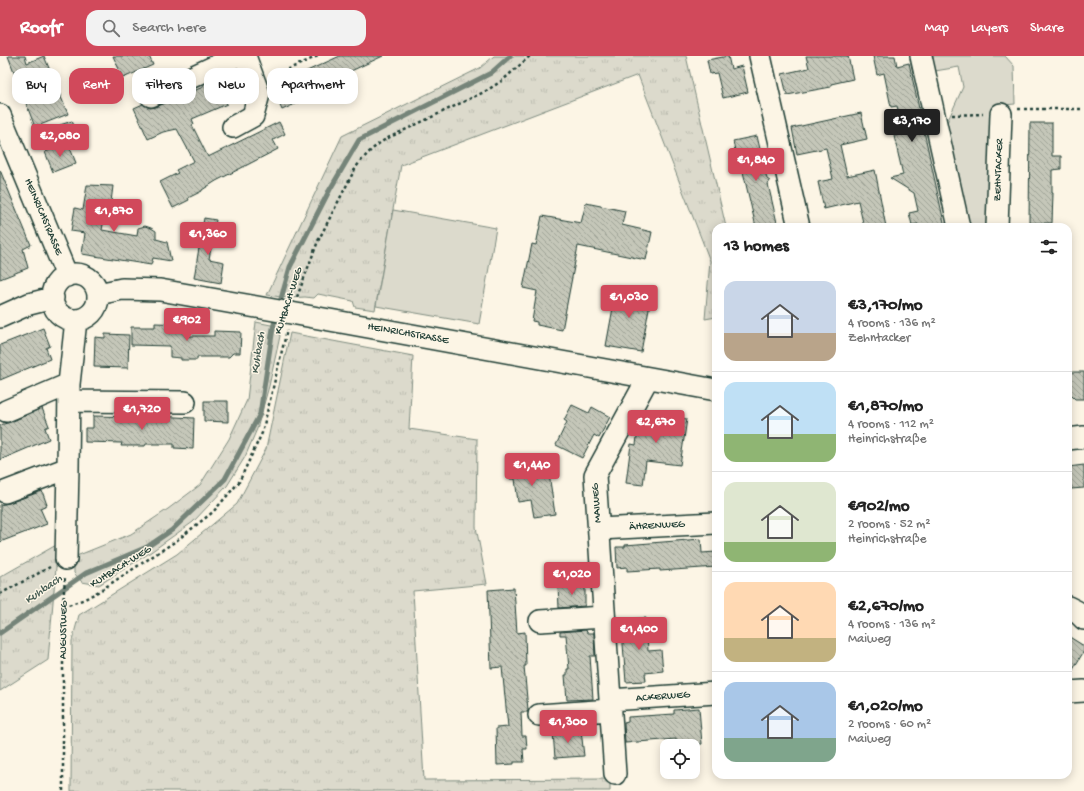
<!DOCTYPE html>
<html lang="en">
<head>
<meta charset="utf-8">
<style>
	:root { --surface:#fff; --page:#f2f2f2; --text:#222; --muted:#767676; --line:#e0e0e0; --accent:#d1495b }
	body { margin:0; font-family:"Gochi Hand",sans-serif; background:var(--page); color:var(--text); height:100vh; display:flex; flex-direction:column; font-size:15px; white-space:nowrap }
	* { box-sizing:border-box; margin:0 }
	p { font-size:13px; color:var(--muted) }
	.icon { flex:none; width:22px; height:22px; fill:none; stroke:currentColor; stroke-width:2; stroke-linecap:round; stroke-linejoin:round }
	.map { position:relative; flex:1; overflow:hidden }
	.side { position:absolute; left:712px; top:167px; width:360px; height:556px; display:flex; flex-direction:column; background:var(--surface); border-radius:12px; box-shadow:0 2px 10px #0003 }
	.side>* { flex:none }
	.banner { position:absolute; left:12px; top:12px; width:380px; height:36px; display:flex; gap:8px }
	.tools { position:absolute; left:660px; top:683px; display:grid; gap:8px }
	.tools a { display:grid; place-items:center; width:40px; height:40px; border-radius:8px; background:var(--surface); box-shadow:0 2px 10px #0003; font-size:20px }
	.price { position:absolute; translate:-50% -34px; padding:0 9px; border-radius:4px; background:var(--accent); color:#fff; font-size:13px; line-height:26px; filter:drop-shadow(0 1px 2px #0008) }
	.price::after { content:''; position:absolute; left:50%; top:24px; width:12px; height:9px; margin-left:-6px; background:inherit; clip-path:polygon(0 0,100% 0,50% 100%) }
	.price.selected { background:#222; color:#fff }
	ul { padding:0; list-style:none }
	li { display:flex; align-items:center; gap:12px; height:100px; padding:0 12px }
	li+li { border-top:1px solid var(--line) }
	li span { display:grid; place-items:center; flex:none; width:112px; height:80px; border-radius:12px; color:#555 }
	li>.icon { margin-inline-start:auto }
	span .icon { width:48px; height:48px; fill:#fffc; stroke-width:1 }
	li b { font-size:17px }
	h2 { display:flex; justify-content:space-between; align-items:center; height:48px; padding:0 12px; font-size:17px }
	.chip { padding:0 14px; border-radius:12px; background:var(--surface); box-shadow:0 2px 10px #0003; font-size:14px; line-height:36px }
	.chip.selected { background:var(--accent); color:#fff }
	header { display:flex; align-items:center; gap:24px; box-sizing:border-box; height:56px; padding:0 20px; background:var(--accent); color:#fff }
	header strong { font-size:19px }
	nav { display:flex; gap:22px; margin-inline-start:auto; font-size:14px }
	.search { width:280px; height:36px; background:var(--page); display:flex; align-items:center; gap:10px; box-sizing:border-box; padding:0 14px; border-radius:12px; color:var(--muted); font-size:15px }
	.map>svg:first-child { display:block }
</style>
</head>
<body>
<header>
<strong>Roofr</strong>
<div class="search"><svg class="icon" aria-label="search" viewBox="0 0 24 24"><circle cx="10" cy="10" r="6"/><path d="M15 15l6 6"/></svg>Search here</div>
<nav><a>Map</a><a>Layers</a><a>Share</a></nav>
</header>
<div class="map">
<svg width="1084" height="735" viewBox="0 0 1084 735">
	<defs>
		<pattern id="grass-tufts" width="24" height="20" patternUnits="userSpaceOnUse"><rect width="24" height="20" fill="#dcdacc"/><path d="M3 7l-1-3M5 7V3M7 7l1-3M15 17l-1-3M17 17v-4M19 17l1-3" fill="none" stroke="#bcbcb0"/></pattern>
		<pattern id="building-back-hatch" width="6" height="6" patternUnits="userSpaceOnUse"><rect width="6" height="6" fill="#c5c7b9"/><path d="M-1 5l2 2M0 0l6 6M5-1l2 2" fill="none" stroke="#9fa397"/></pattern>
	</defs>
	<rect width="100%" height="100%" fill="#fcf5e5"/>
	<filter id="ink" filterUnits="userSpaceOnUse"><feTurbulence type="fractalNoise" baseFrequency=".025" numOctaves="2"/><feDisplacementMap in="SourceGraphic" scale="8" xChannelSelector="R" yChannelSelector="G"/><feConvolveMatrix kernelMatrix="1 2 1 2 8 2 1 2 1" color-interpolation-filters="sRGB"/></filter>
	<g filter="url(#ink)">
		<path fill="url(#grass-tufts)" stroke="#7e8c80" d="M494,0H686L726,171H716V261L705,263L710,205L638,19L401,109L375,254L355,251L353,245L318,238L314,242L305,241L288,242L267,239L342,80L480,12Z
			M256,266L276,270L280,280L269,330L257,373L245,401L227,430L193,466L148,498L99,529L82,526L74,517V501L131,478L168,453L200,429L229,383L247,344Z
			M290,277L413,300L409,373L477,383L476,471L487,528L413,535L424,724L610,723V735H71L72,585L79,559L177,498L237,448L266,393Z
			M58,488L48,604L0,635V521Z"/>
		<path fill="#dcdacc" stroke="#7e8c80" d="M931,0H1005L1014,10L1015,48L992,50L991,171H966L944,73L963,31L959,11L935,15Z
			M393,154L496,172L479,268L376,250Z"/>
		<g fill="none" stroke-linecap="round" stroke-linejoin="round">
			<path stroke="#758479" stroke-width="5" d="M279,250L290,211L329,135L359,84L491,17L510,0
				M0,577L86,517L147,491L172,474L225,423L260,358L273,272L276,260"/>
		</g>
		<path fill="url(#building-back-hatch)" stroke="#1f3d34" d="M8,0H25L27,7L44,0L68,58L35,71Z
			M113,0H149L153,9L123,22Z
			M340,0H383L351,15L353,21L282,54L273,34L286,28L285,25Z
			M728,0L731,13L742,10L748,36L723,42L717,17L710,18L707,4Z
			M806,0H848L853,23L831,28V31L787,39L782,18L809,12Z
			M873,0H895L897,10L909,7L945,171H919L918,168L912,169L909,157L918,155L914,137L890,122L903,119L894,80L903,78L897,50L891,51L884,17L877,19Z
			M217,25L227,48L192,63L194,68L192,69L208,101L279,66L285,78L273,84L278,93L216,125L202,134V135L188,142L189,144L173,152L160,126L178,117L176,114L194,105L177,73L163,76L148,83L134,52L143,48L150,52L156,51Z
			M861,57L867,83L840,89L847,120L875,114L886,171H864L858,145L824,153L818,126L833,123L826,92L797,98L792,72Z
			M72,65L77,77L65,82L60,69Z
			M1030,67H1052V100H1061V113L1052,114V137H1053L1052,167H1029Z
			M757,80L767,123L770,125L768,128L778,171H756L740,103L737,104L733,85Z
			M68,87L76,107L53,116L45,96Z
			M0,114L31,189L23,193L28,212L0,223Z
			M87,129L113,130L111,146H107L102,174L137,180L138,172L145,170L151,172L156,175V183L167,186L171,205L153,202L151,209L82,198L85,177L71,175L75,152L83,154Z
			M586,147L625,155L622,169L652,176L646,204L578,190L562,274L537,269V266L532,265L537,235L523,232L532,188L536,189L542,160L581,167Z
			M204,162L216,164L209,203L224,206L221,227L194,222Z
			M617,230L652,236L641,296L606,290Z
			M155,267L184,268L186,280H214V275L241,276L240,297H233L229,301H197V304H181V302L170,301V290L131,289V271H155Z
			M43,272L50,290L46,292L50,303L0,324V289Z
			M105,278L129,279L128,312L94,311L95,281L105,282Z
			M1068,316H1084V343H1075L1072,340H1068Z
			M204,345H228V366L204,365Z
			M572,349L589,357L592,351L610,361L599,382L594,379L582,402L556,389L567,366L564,364Z
			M42,352L49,370L45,372L49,383L0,404V369L11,366Z
			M642,357L687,363L680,409L646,405L643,429L626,427L631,388L636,389L639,364Z
			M138,359L194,362L193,393L174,392V388H146L145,390H121L122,387L85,386V372H93V360L138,361Z
			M527,399L530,421L549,418L555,458L534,461L531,444L518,446L515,423H510L507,402Z
			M1084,409V432L1071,433V429L1068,430V411Z
			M42,435L47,449L40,452L47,468L0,486V449L9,447Z
			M701,483L702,497L716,496V511L660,515V513L627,515V511L617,512L616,491H625V489Z
			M585,528V550L559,552L558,529Z
			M514,532L517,577L525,576L526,610H524L528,654V656H521L522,680H526L527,693H523L524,706H514V708L497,709L496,672L508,671L502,611L491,612L488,534Z
			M646,562L648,595L661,594L663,615L645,617L646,625L626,626L621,563Z
			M586,574L587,577H594L595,600H590L593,643L567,644L565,619H567V613H569L566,579H560V576Z
			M1068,580L1084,590V595L1068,622Z
			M699,652L702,688L676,690V683L625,687L624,667L628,666V661L674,658V654Z
			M581,674L584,700L555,702L553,676Z"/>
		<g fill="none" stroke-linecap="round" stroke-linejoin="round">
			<defs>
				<path id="minor" d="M760,0L799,171
					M921,0L959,171
					M151,40L237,0
					M0,59L67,220
					M233,71L253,60L259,38L245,0
					M997,171L1001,58
					M52 241a23 23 0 1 1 46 0a23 23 0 1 1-46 0Z
					M98,238L122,233L160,234L291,257L716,334
					M0,261L29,248L53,242
					M69,345L185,346
					M6,355L69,328
					M1068,383L1084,381
					M5,436L68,412
					M599,473L716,467
					M66,503L68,412L69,328L76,264
					M1068,551L1076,555L1084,563
					M540,565L604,561
					M1068,636L1084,635
					M610,644L716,637
					M539,659L611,654
					M615,718L595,419L648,322"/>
			</defs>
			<use href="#minor" stroke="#1f3d34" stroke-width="24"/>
			<path stroke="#1f3d34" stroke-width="2.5" stroke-dasharray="3 3" stroke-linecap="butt" d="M271,21L318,0
				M1018,53H1084
				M952,59L983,58
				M297,241L318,185L356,111C365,100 373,91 386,83L486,35L503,24L530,0
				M0,538L50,511
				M63,551L85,543L101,534L176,485L213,456L239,426L262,377L287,274
				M63,735V551L65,520"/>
			<use href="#minor" stroke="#fcf5e5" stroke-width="21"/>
		</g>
	</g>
	<g text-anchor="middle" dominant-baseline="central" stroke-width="3" stroke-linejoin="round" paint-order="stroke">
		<g font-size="11" fill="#1f3d34" stroke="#fcf5e5">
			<text transform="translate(999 114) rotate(-88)">ZEHNTACKER</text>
			<text transform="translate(43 161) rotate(67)">HEINRICHSTRASSE</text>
			<text transform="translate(289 245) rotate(-72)">KUHBACH-WEG</text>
			<text transform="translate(408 278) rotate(10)">HEINRICHSTRASSE</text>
			<text transform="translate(597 447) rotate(-94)">MAIWEG</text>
			<text transform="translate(657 470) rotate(-3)">ÄHRENWEG</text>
			<text transform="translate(121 511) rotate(-32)">KUHBACH-WEG</text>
			<text transform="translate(64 574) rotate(-89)">AUGUSTWEG</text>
			<text transform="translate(663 641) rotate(-4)">ACKERWEG</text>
		</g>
		<g font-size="12" font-style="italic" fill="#435a51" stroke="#fcf5e5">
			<text transform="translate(259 297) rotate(-81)">Kuhbach</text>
			<text transform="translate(44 534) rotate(-35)">Kuhbach</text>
		</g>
	</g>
</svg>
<div class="tools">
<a><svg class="icon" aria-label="locate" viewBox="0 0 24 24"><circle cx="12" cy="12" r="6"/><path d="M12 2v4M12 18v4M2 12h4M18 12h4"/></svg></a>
</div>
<b class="price selected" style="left:912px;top:87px">€3,170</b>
<b class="price" style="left:60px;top:102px">€2,080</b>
<b class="price" style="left:756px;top:126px">€1,840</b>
<b class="price" style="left:114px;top:177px">€1,870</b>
<b class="price" style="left:208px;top:200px">€1,360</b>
<b class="price" style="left:629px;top:263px">€1,030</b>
<b class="price" style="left:187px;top:286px">€902</b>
<b class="price" style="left:142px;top:375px">€1,720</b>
<b class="price" style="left:656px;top:388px">€2,670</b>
<b class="price" style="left:532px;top:431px">€1,440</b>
<b class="price" style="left:572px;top:540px">€1,020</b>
<b class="price" style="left:639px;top:595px">€1,400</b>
<b class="price" style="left:568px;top:688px">€1,300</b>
<div class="banner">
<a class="chip">Buy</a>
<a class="chip selected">Rent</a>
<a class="chip">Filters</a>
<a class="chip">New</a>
<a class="chip">Apartment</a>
</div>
<section class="side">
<h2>13 homes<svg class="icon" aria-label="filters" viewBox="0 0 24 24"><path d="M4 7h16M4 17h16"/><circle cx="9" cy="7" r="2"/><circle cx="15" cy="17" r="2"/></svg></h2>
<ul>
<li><span style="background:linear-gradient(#c9d6e8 65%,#b9a48a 0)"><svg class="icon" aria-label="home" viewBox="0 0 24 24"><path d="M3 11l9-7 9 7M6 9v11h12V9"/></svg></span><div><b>€3,170/mo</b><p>4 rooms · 136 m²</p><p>Zehntacker</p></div></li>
<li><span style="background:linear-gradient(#bfe0f5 65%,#8fb573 0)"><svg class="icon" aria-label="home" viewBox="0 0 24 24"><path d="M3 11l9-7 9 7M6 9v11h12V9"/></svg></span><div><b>€1,870/mo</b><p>4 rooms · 112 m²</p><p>Heinrichstraße</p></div></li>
<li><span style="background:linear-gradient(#dfe7d0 75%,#8fb573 0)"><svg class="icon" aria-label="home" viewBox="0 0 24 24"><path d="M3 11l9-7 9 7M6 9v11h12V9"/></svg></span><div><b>€902/mo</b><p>2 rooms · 52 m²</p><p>Heinrichstraße</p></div></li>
<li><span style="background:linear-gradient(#ffd9b3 70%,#c2b280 0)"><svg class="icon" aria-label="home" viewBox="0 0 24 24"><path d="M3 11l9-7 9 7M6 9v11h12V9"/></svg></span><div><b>€2,670/mo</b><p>4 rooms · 136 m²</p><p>Maiweg</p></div></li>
<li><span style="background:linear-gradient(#a9c7e8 70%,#7fa58c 0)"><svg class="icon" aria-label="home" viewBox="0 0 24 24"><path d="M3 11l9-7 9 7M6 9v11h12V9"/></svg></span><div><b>€1,020/mo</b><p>2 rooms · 60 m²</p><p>Maiweg</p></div></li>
</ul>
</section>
</div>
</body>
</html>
